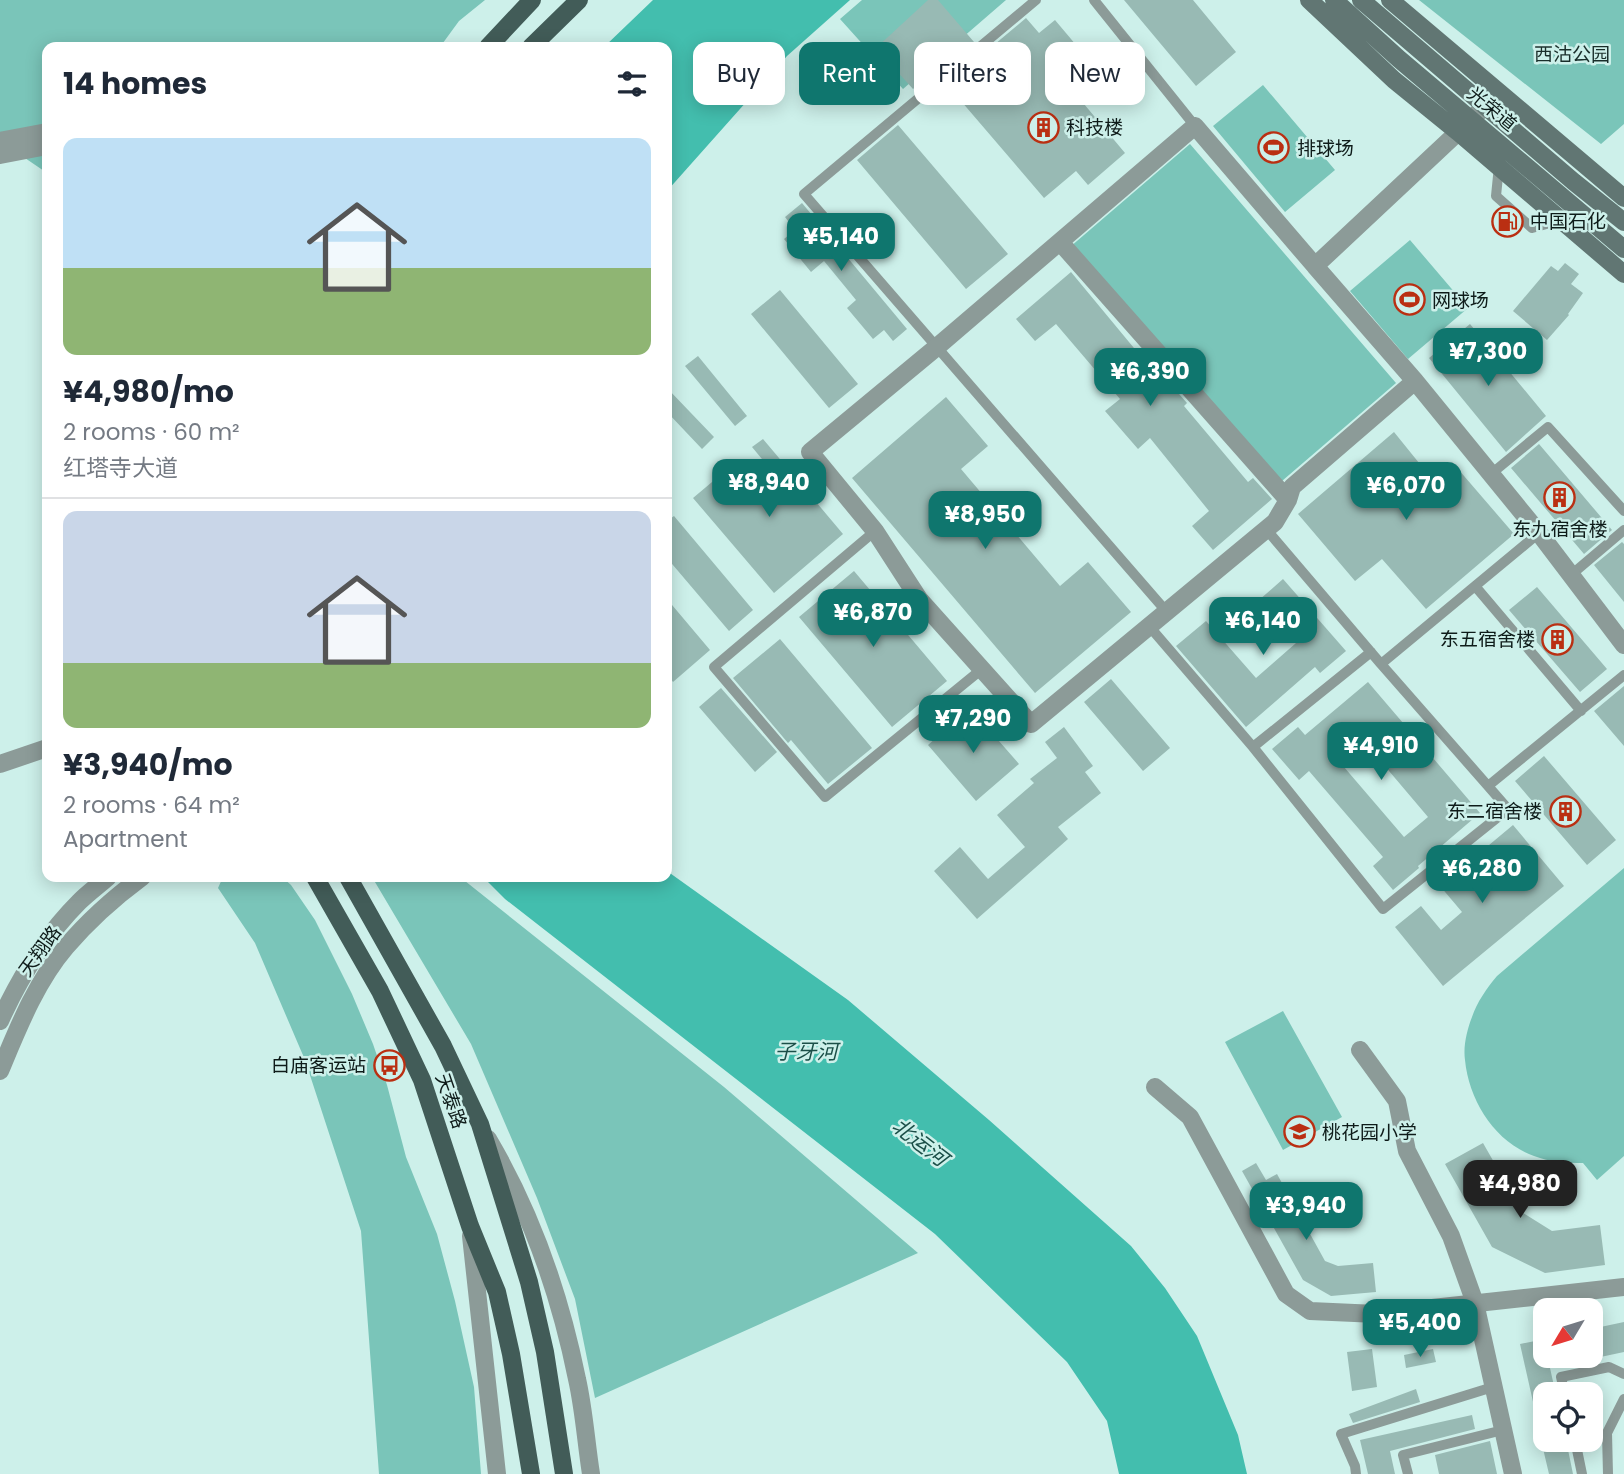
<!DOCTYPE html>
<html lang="en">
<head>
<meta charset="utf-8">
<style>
	:root { --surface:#fff; --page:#f6f6f7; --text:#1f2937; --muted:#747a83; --line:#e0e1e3; --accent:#0f766e }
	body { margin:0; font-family:Poppins,"Noto Sans SC",sans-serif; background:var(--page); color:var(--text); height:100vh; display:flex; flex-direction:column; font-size:26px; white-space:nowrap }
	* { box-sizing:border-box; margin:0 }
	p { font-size:23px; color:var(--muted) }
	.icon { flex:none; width:38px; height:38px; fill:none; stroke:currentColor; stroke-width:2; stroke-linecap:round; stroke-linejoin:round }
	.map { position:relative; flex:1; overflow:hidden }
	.side { position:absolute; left:42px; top:42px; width:630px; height:840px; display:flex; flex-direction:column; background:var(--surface); border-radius:14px; box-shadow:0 4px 18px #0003 }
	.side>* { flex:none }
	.hud { position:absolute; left:693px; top:42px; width:665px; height:63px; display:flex; gap:14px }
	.needle { width:46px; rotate:232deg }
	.controls { position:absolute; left:1533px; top:1298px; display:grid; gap:14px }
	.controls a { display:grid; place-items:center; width:70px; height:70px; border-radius:14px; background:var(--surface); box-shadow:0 4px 18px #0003; font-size:35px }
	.price { position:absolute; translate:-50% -60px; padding:0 16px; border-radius:14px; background:var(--accent); color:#fff; font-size:23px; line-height:46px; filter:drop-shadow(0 2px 4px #0008) }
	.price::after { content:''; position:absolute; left:50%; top:42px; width:21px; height:16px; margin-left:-10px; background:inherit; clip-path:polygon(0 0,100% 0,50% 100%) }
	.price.current { background:#222; color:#fff }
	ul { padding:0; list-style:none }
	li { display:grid; align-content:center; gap:14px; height:371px; padding:0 21px }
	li+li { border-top:2px solid var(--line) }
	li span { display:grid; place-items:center; height:217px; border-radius:14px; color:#555 }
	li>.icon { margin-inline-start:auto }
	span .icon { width:126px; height:126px; fill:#fffc; stroke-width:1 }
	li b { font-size:30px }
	h2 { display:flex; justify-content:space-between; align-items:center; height:84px; padding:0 21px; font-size:30px }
	.pill { padding:0 24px; border-radius:14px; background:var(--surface); box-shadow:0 4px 18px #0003; font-size:24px; line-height:63px }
	.pill.current { background:var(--accent); color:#fff }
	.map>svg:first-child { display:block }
</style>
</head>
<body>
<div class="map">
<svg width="1624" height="1474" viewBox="0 0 1624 1474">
	<rect width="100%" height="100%" fill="#cdf0ea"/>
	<path fill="#7ac5b9" d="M0,0H485L459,21L440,47H47V173L0,141Z
		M862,0H1006L903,89L840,19Z
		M1419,0H1624V124L1601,144Z
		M1263,85L1335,170L1285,212L1213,126Z
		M1190,144L1396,383L1275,487L1070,247Z
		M1410,240L1468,308L1408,359L1350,291Z
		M1624,868V1156L1597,1180L1583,1163C1566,1163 1550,1162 1534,1156C1495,1142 1469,1101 1465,1060C1463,1046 1467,1030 1472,1017C1477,1002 1487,988 1497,976Z
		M223,877H282L291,885L315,920L352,994L373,1044L387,1085L406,1157L437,1234L455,1301L474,1387L481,1474H379L361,1231L305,1060L255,943L218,888Z
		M372,877H460L724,1087L918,1253L595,1398L575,1299L537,1198L471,1044Z
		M1283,1011L1342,1117L1283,1150L1225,1042Z"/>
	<path fill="#43beae" d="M653,0H850L787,56L667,191V47H604Z
		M667,871L848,1000L989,1120L1131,1246L1165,1288L1197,1336L1238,1435L1247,1474H1119L1107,1421L1067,1362L935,1234L505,899L483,877H667Z"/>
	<path fill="#98bab4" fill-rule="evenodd" d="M928,0H938L974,42L955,58L951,54L913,89L876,48Z
		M1124,0H1193L1236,52L1196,86Z
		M1026,18L1039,33L1055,20L1103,77L1079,98L1125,153L1088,185L1076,171L1044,198L961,101L979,87L964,70Z
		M898,125L1008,254L966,289L857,160Z
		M802,203L907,329L893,341L884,330L873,339L847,308L856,300L824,261L811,272L784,239L795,230L785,217Z
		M1565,263L1579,274L1571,284L1583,293L1568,314L1569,315L1547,340L1513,311L1551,266L1558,271Z
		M1071,272L1153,371L1156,368L1187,403L1184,406L1248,482L1253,478L1272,499L1213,550L1192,526L1209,511L1150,438L1138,449L1105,411L1120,399L1056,324L1035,341L1016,319Z
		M780,290L858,384L829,408L751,314Z
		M1470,324L1546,416L1506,452L1429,358Z
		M698,356L747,416L735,426L685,366Z
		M667,388L714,437L702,449L667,412Z
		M946,397L988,446L961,469L1060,586L1088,562L1131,612L1035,693L852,478Z
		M1394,432L1432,479L1452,462L1514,534L1426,609L1382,559L1355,581L1298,514Z
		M763,439L843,534L774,593L693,498L737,461L768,493L780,481L752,447Z
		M1539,444L1612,530L1584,554L1511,468Z
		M674,516L753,610L729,631L667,558V521Z
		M1622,542L1624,544V602L1594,565Z
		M854,571L947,681L892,727L799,617Z
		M1283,579L1346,651L1320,673L1315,667L1246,727L1176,646L1206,621L1256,678L1296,643L1259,600Z
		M1537,587L1607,669L1580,692L1509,610Z
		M667,599L710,650L673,682L667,674Z
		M780,639L872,748L828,784L791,740L788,743L733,678Z
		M1111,679L1170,748L1143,771L1084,702Z
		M1368,682L1480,813L1418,866L1419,868L1393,890L1373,866L1383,857L1309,771L1299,780L1272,749L1298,727L1305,735ZM1356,732L1428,817L1404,837L1332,753Z
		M1624,686V746L1594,711Z
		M721,688L777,752L755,772L699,707Z
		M970,708L1019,764L976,801L928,745Z
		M1064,727L1093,766L1085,772L1101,793L1058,827L1068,839L977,919L934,871L960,847L988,879L1025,847L997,815L1034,783L1030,779L1057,758L1045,742Z
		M1544,756L1616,840L1587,865L1515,781Z
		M1513,825L1564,886L1443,986L1395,927L1421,906L1441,930L1462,912L1440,886Z
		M1483,1143L1523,1213L1552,1231L1600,1225L1605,1265L1545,1273L1492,1247L1445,1164Z
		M1256,1163L1266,1180L1277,1174L1325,1261L1338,1266L1373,1263L1376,1292L1331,1296L1303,1280L1242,1171Z
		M1624,1322V1352L1591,1359V1329Z
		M1545,1339V1356H1577L1578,1362L1550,1368L1556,1395H1545V1433H1540L1520,1344Z
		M1372,1349L1377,1387L1352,1391L1347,1352Z
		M1433,1349L1436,1362L1406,1368L1404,1355Z
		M1416,1389L1420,1402L1353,1423L1349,1414Z
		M1472,1415L1475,1429L1390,1451L1395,1474H1368L1360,1440Z
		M1541,1440H1566L1573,1474H1549Z
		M1490,1441L1497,1474H1439L1435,1455Z"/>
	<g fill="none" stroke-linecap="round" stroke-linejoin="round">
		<path stroke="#8c9b98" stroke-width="10" d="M1036,0L804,194L1166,611
			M1094,0L1195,126
			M1499,166L1496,196L1532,228L1561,220
			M1491,474L1548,427L1624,511
			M1266,529L1381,664L1539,533
			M875,531L714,667L825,797L982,669
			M1571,575L1624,530
			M1475,586L1581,711
			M1149,626L1253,747L1371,652
			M1381,664L1488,786L1624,675
			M1253,747L1383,909L1508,809L1488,786
			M1565,1395L1561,1377L1609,1367L1624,1374
			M1575,1440L1582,1474
			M1356,1474L1355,1466L1341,1434L1493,1387
			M1408,1474L1403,1455L1503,1430
			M1608,1474L1607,1433L1624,1399"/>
		<path stroke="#8c9b98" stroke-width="18" d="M1060,242L1288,500
			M1315,266L1415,381L1539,533L1624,645
			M1415,381L1292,487L1288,500L1275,522L1031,724L919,599L875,531L810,452L938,346L1195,126L1315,266L1472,119L1495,95
			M0,764L47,748
			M1360,1050L1397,1101L1407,1151L1451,1236L1475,1303L1513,1474"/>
		<path stroke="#8c9b98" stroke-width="18" d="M0,141L47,132
			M0,155L47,146
			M0,1021C20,977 45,936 79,902C88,893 99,885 108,877
			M0,1071C18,1028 36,982 66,947C88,921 115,897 142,877
			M1155,1087L1190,1117L1286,1294L1310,1311L1377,1314L1624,1287
			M488,1139C531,1212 560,1295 577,1379C584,1410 586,1442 591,1474
			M471,1236L497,1474"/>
		<path stroke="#617673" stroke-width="18" d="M1309,0L1394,80L1458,132L1624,274
			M1334,0L1399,59L1624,249
			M1361,0L1574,182L1624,222
			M1390,0L1624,198"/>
		<path stroke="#425c58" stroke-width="18" d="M488,47L532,0
			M531,47L579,0
			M315,877L380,991L422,1080L470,1226L497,1292L511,1354L531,1474
			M348,877L443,1046L480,1124L529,1282L545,1352L564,1474"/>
	</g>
	<defs>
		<symbol id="building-ring" viewBox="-11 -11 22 22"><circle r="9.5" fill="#cdf0ea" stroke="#ba2f12" stroke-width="1.5"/><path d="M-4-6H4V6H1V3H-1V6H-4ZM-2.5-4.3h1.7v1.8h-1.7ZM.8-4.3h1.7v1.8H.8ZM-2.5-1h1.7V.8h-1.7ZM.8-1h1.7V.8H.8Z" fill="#ba2f12"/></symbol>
		<symbol id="stadium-ring" viewBox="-11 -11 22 22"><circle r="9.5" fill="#cdf0ea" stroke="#ba2f12" stroke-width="1.5"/><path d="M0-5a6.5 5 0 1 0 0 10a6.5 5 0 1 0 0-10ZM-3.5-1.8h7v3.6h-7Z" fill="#ba2f12"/></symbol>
		<symbol id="fuel-ring" viewBox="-11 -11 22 22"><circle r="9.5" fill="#cdf0ea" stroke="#ba2f12" stroke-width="1.5"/><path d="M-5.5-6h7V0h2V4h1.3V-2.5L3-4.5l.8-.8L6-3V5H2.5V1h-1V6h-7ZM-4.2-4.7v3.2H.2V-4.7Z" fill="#ba2f12"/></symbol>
		<symbol id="bus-ring" viewBox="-11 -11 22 22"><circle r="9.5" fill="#cdf0ea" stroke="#ba2f12" stroke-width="1.5"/><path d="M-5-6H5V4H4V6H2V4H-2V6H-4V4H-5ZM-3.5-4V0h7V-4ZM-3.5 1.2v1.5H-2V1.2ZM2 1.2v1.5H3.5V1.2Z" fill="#ba2f12"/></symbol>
		<symbol id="school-ring" viewBox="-11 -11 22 22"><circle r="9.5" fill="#cdf0ea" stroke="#ba2f12" stroke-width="1.5"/><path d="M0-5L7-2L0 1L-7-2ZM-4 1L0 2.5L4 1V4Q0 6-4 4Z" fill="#ba2f12"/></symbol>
	</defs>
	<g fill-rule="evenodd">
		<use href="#building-ring" x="1026" y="110" width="35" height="35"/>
		<use href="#stadium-ring" x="1256" y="130" width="35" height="35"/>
		<use href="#fuel-ring" x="1490" y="204" width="35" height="35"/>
		<use href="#stadium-ring" x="1392" y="282" width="35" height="35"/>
		<use href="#building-ring" x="1542" y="480" width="35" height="35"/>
		<use href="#building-ring" x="1540" y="622" width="35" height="35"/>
		<use href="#building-ring" x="1548" y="794" width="35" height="35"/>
		<use href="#bus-ring" x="372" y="1048" width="35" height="35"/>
		<use href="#school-ring" x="1282" y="1114" width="35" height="35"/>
	</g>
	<g text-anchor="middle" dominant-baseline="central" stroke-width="5" stroke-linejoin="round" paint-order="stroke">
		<g font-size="19" fill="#192e2a" stroke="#cdf0ea">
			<text x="1572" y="54">西沽公园</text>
		</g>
		<g font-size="19" fill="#0e1b19" stroke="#cdf0ea">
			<text transform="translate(1492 109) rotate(40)">光荣道</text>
			<text transform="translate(40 951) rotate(-54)">天翔路</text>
			<text transform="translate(451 1101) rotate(71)">天泰路</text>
		</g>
		<g font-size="19" fill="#0e1b19" stroke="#cdf0ea" text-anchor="start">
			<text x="1066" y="127">科技楼</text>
			<text x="1297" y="148">排球场</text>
			<text x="1530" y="221">中国石化</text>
			<text x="1432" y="300">网球场</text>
			<text x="1560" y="529" text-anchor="middle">东九宿舍楼</text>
			<text x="1535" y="639" text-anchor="end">东五宿舍楼</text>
			<text x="1542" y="811" text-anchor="end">东二宿舍楼</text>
			<text x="366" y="1065" text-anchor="end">白庙客运站</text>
			<text x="1322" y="1132">桃花园小学</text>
		</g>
		<g font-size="21" font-style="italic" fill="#1b4f48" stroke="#cdf0ea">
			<text x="806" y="1051">子牙河</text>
			<text transform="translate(920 1142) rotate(38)">北运河</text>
		</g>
	</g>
</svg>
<div class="controls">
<a><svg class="needle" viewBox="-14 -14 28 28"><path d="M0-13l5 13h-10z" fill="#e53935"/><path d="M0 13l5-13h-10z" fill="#747a83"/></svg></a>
<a><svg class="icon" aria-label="locate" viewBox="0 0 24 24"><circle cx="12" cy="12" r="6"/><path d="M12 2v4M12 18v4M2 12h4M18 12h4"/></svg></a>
</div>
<b class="price" style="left:841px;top:273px">¥5,140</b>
<b class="price" style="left:1488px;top:388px">¥7,300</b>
<b class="price" style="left:1150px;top:408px">¥6,390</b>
<b class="price" style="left:769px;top:519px">¥8,940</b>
<b class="price" style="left:1406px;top:522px">¥6,070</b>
<b class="price" style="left:985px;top:551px">¥8,950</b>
<b class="price" style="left:873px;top:649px">¥6,870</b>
<b class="price" style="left:1263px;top:657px">¥6,140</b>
<b class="price" style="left:973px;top:755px">¥7,290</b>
<b class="price" style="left:1381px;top:782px">¥4,910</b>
<b class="price" style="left:1482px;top:905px">¥6,280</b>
<b class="price current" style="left:1520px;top:1220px">¥4,980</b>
<b class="price" style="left:1306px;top:1242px">¥3,940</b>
<b class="price" style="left:1420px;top:1359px">¥5,400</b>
<div class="hud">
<a class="pill">Buy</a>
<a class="pill current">Rent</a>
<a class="pill">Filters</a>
<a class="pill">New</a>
</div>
<section class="side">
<h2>14 homes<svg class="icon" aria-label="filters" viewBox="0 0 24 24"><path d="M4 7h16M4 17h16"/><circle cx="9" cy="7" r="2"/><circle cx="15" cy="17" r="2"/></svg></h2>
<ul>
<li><span style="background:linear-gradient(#bfe0f5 60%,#8fb573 0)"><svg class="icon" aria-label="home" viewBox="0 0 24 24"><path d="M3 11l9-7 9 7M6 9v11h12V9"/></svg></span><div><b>¥4,980/mo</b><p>2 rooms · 60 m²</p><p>红塔寺大道</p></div></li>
<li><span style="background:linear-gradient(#c9d6e8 70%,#8fb573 0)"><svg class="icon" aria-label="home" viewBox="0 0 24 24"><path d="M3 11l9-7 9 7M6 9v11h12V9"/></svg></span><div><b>¥3,940/mo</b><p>2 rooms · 64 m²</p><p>Apartment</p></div></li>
</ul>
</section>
</div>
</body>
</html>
